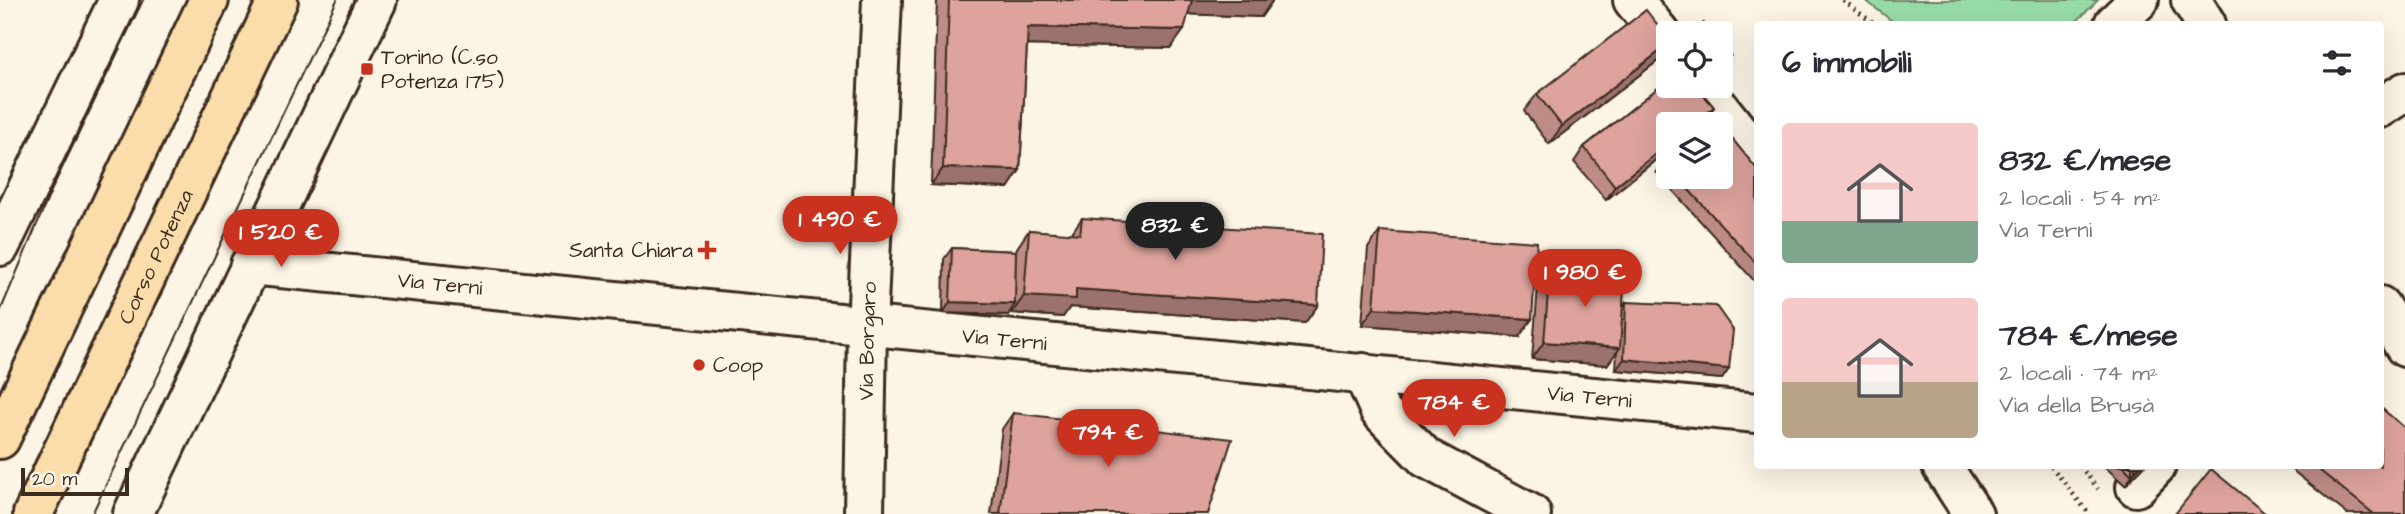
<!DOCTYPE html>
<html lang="it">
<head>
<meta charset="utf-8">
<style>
	:root { --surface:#fff; --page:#f7f7f7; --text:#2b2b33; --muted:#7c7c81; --accent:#c8321e }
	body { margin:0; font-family:"Architects Daughter",sans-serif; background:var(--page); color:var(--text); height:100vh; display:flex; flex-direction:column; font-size:26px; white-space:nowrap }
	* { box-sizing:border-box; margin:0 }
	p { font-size:23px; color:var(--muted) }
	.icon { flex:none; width:38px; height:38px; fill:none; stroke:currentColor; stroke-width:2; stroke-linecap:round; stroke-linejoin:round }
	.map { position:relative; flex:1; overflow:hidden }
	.panel { position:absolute; left:1754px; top:21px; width:630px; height:448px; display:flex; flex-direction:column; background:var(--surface); border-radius:7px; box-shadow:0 7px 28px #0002 }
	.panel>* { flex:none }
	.controls { position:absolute; left:1656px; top:21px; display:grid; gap:14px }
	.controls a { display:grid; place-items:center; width:77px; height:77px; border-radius:7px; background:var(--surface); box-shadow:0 7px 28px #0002; font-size:35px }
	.scale { position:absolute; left:21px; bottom:18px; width:108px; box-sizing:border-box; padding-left:7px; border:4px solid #3b2a1e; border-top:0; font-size:19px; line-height:24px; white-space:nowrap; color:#3b2a1e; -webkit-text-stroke:5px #fcf5e5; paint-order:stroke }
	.price { position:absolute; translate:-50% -60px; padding:0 16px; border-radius:24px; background:var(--accent); color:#fff; font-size:23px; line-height:46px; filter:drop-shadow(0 2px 4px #0008) }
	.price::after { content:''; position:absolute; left:50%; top:42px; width:21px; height:16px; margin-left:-10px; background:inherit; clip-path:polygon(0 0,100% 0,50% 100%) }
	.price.current { background:#222; color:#fff }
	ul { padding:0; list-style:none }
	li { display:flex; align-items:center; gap:21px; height:175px; padding:0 28px }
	li span { display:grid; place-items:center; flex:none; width:196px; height:140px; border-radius:7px; color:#555 }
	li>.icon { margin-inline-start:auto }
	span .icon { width:84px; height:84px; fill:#fffc; stroke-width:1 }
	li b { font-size:30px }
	h2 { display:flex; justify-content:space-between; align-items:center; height:84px; padding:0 28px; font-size:30px }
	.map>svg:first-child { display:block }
</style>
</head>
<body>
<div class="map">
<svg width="2405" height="514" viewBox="0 0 2405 514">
	<rect width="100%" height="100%" fill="#fcf5e5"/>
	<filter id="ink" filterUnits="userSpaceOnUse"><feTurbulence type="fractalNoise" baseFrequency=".0143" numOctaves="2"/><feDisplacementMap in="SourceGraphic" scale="14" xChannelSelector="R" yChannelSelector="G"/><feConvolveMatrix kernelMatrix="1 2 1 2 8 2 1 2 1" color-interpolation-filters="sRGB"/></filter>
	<g filter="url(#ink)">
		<path fill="#97dca8" stroke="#698363" stroke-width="2" d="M1865,0H2098L2074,24H1896Z"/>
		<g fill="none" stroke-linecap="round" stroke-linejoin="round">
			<defs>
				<g id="minor">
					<path d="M1633,0L1668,43"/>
					<path d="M2191,0L2206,24"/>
					<path d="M2114,24L2139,0"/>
					<path d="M1702,86L1757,155"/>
					<path d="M2380,108L2405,92"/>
					<path d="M0,246L119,0"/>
					<path id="s1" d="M250,265L1757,413"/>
					<path d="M2380,306L2405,347"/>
					<path d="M1363,373L1380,411L1426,458L1531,514"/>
					<path d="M1942,466L1973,514"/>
					<path d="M2136,487L2156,466"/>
					<path d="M133,514L377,0"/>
					<path id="s2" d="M864,514L867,327L882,0"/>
				</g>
				<g id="major">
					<path d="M0,439L209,0"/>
					<path id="s3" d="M33,514L278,0"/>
				</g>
			</defs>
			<use href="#minor" stroke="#3b2a1e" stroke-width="44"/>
			<use href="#major" stroke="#3b2a1e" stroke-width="44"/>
			<path stroke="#3b2a1e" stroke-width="4.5" stroke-dasharray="2 5" stroke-linecap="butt" d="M1843,0L1874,24
				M1702,23L1711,33
				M1720,45L1731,58
				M2051,466L2089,514
				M2080,466L2098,489"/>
			<use href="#minor" stroke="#fcf5e5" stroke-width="38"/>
			<use href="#major" stroke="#fbddab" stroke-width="38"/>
			<path stroke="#3b2a1e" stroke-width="2" d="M0,312L51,191L143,0
				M92,514L337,0"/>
		</g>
		<path fill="#be8c86" stroke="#3b2a1e" stroke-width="2" d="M937,0H1273L1261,17L1188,14L1171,48L1027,45L1020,170L1008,188L931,185Z
			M1668,38V47L1659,60L1549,144L1524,111L1537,94Z
			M1668,80V86H1696L1714,107L1704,121L1700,124H1668V150L1606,200L1574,162L1584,147Z
			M1668,158V177H1720L1757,169V284L1656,172L1663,162Z
			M1082,218L1318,305L1305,323L1070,307L1063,317L1012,313V308L1008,315L943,313L944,259L952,248L1016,251L1017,248L1029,230L1071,234Z
			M1380,231L1519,337L1362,325L1368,248Z
			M1550,269L1623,308L1626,302L1729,369L1722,379L1616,370L1617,351L1607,365L1532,359L1538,287Z
			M1013,413L1208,514H991L1002,429Z
			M2104,466H2144L2125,485Z
			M2287,466H2380L2405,514H2347Z"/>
		<path fill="#9b726d" stroke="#3b2a1e" stroke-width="2" d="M1191,0H1273L1261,17L1181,14Z
			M1028,27L1184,30L1171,48L1016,45Z
			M1668,45V47L1659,60L1549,144L1562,126Z
			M1714,107L1704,121L1700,124H1692Z
			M1668,144V150L1606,200L1615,186Z
			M943,168L1020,170L1008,188L931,185Z
			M1076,289L1318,305L1305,323L1070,307L1063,317L1012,313L1024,296Z
			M950,302L1015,304L1008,315L943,313Z
			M1374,308L1532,319L1519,337L1362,325Z
			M1544,342L1620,348L1607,365L1532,359Z
			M1624,359L1729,369L1722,379L1616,370Z
			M2140,466H2144L2125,486L2135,471Z"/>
		<path fill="#dda39c" stroke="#3b2a1e" stroke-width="2" d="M949,0H1192L1184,30L1028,27L1020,170L943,168Z
			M1646,10L1668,38V45L1562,126L1537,94Z
			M1668,80V86H1696L1714,107L1692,124H1668V144L1615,186L1584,147Z
			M1714,117L1720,124H1707Z
			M1720,124L1757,169V264L1677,177H1720Z
			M1668,158V166L1663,162Z
			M1082,218L1322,234L1318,305L1076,289V299L1024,296L1029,230L1080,234Z
			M1380,231L1537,242L1532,319L1374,308Z
			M952,248L1016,251L1015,304L950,302Z
			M1550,269L1625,275L1620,348L1544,342Z
			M1626,302L1716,306L1733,330L1729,369L1624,359Z
			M2380,407L2405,428V514H2374L2314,466H2380Z
			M1013,413L1232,439L1208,514H1000Z
			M2123,466H2132V475Z
			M2135,466H2140L2135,471Z
			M2211,469L2266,514H2175Z"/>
	</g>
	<g fill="#c8321e" stroke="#fcf5e5" stroke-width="2.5">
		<rect x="360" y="62" width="14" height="14" rx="3.5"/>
		<path d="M703.5 239.5h7v7h7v7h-7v7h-7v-7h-7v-7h7z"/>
		<circle cx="699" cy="365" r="7"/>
	</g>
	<g text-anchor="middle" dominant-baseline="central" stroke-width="6" stroke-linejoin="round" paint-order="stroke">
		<g font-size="21" fill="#3b2a1e" stroke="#fcf5e5" text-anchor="start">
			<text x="381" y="57">Torino (C.so<tspan x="381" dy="24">Potenza 175)</tspan></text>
			<text x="693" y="250" text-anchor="end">Santa Chiara</text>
			<text x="713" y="365">Coop</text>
		</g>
		<g font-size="21" fill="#3b2a1e" stroke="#fcf5e5">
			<text stroke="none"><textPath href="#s3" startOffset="285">Corso Potenza</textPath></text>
			<text stroke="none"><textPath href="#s1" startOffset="191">Via Terni</textPath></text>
			<text stroke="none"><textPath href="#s1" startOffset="758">Via Terni</textPath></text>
			<text stroke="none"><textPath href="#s2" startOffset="173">Via Borgaro</textPath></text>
			<text stroke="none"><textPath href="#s1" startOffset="1346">Via Terni</textPath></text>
		</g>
	</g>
</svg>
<div class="controls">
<a><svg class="icon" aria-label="locate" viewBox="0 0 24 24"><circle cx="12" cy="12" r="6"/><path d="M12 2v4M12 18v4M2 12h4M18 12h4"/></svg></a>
<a><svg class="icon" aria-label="layers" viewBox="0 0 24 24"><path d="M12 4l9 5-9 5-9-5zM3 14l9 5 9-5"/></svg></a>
</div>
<div class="scale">20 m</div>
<b class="price" style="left:840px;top:256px">1 490 €</b>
<b class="price current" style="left:1175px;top:262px">832 €</b>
<b class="price" style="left:281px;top:269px">1 520 €</b>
<b class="price" style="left:1585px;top:309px">1 980 €</b>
<b class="price" style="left:1454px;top:439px">784 €</b>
<b class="price" style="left:1108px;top:469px">794 €</b>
<section class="panel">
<h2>6 immobili<svg class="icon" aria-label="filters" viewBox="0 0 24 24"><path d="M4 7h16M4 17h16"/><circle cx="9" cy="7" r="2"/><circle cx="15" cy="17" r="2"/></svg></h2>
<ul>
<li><span style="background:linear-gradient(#f6c9c9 70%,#7fa58c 0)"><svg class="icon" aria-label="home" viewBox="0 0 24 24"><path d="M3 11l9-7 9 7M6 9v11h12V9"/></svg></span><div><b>832 €/mese</b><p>2 locali · 54 m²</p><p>Via Terni</p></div></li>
<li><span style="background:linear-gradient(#f6c9c9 60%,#b9a48a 0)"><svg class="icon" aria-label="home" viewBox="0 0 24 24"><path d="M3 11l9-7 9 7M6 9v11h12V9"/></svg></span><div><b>784 €/mese</b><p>2 locali · 74 m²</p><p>Via della Brusà</p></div></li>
</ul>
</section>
</div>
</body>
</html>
